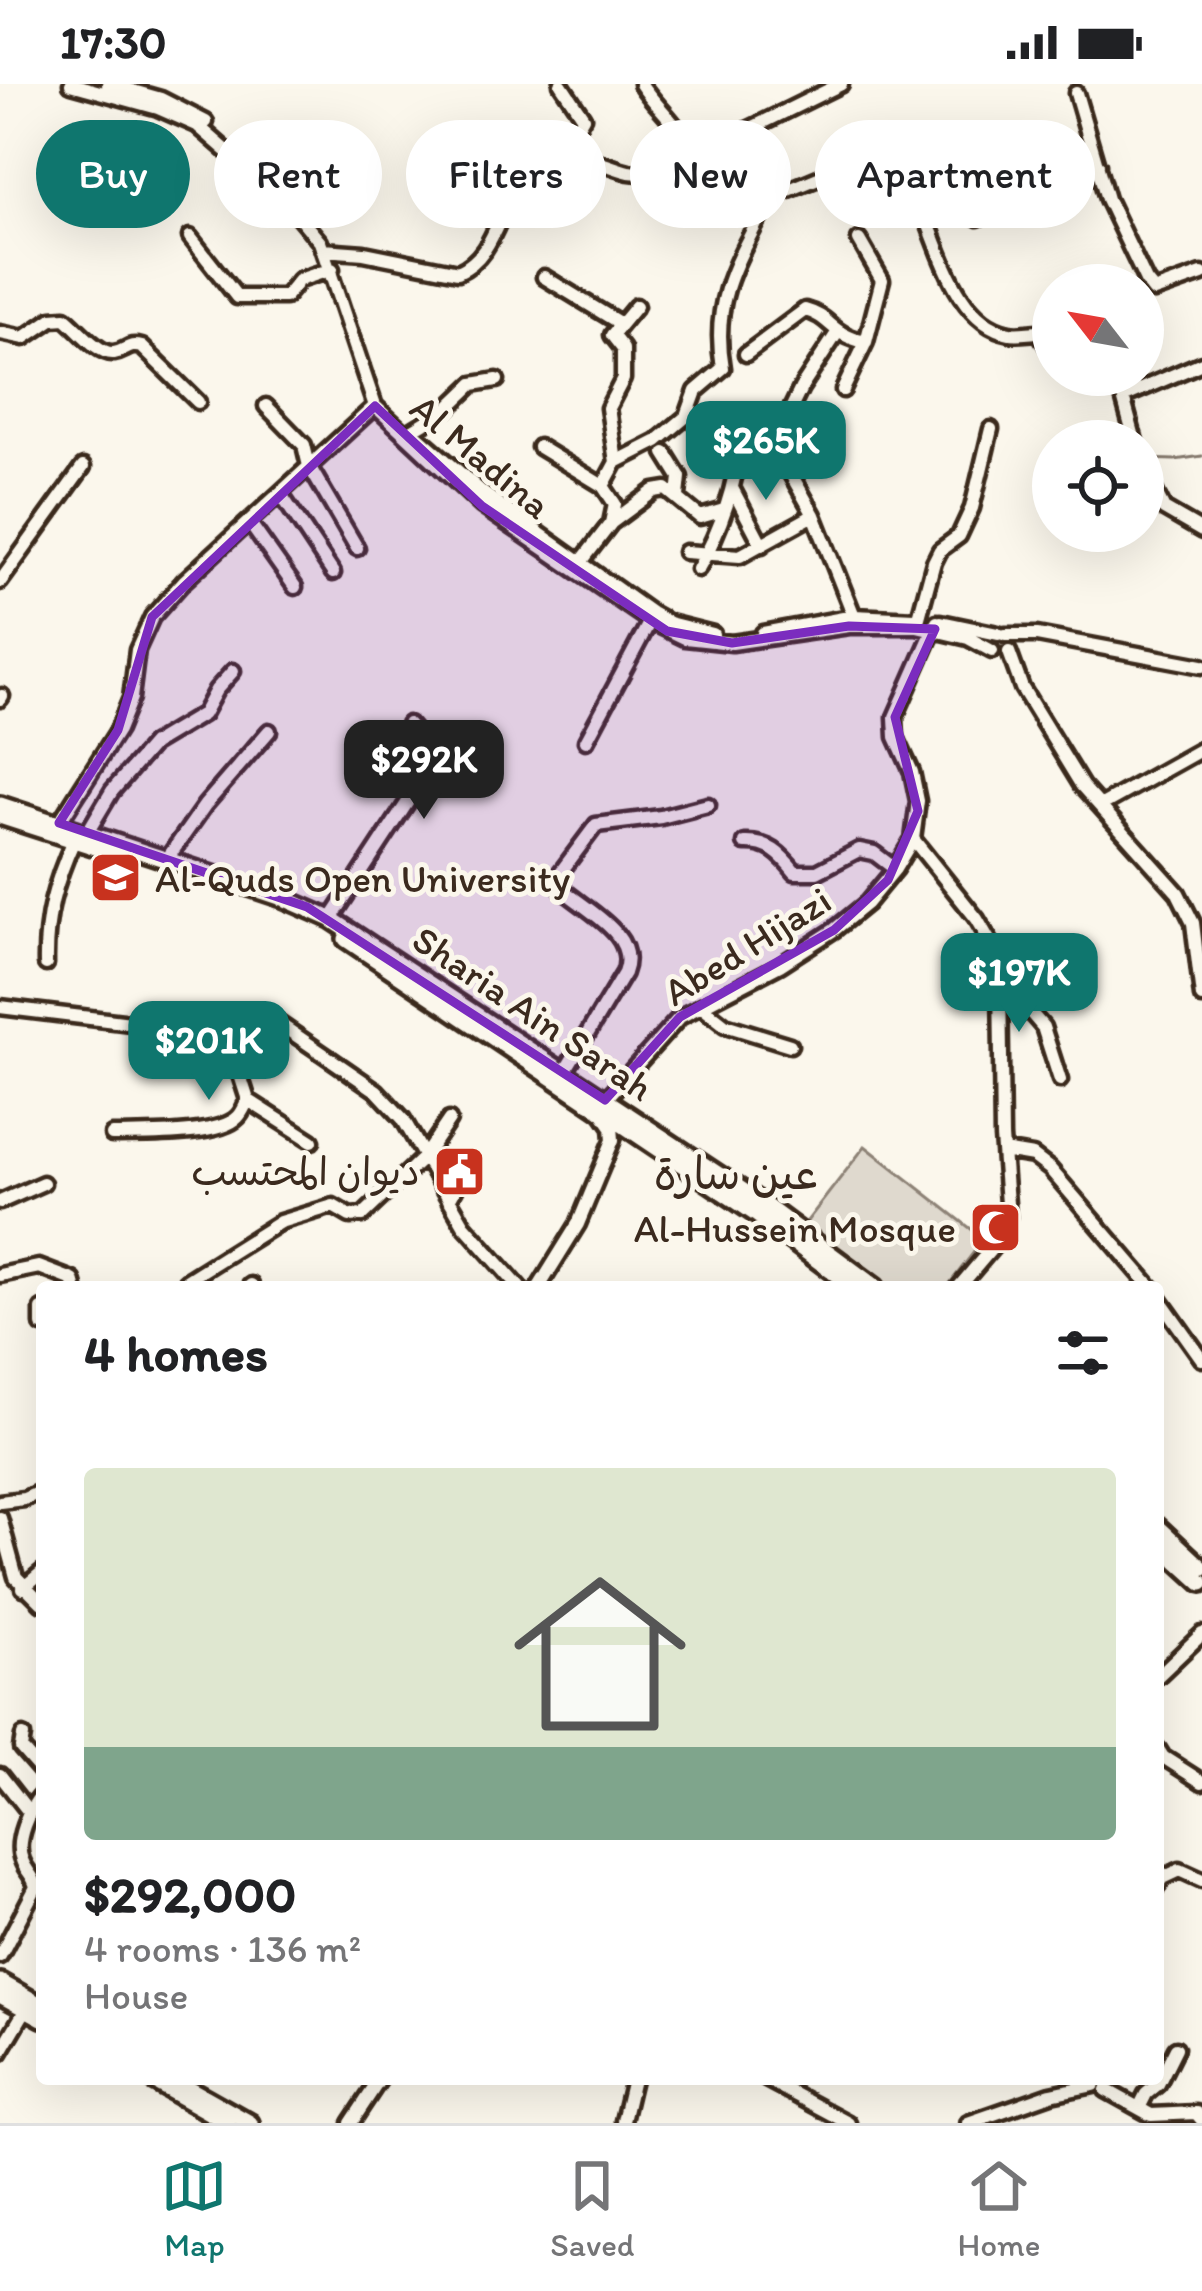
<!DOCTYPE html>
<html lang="en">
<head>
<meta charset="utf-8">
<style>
	:root { --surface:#fff; --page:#f2f2f2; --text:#202124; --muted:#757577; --line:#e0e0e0; --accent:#0f766e }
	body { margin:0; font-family:Itim,"Playpen Sans Arabic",sans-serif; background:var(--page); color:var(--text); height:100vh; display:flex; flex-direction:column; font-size:45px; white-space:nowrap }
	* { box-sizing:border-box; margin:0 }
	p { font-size:39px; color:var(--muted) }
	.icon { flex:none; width:66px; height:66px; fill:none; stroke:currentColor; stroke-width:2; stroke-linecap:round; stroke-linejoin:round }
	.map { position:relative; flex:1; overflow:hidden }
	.side { position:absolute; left:36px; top:1197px; width:1128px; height:804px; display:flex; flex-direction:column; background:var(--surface); border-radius:12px; box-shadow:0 12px 48px #0002 }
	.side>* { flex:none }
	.top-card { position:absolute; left:36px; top:36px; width:1131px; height:108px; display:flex; gap:24px }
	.needle { width:78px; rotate:301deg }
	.controls { position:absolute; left:1032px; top:180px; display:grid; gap:24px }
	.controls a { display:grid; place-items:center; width:132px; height:132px; border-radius:50%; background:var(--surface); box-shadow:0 12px 48px #0002; font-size:60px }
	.price { position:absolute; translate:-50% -102px; padding:0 27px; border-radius:24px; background:var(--accent); color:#fff; font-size:39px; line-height:78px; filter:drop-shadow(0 3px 6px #0008) }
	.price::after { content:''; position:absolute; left:50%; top:72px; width:36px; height:27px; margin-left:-18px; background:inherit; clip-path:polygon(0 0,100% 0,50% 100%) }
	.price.on { background:#222; color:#fff }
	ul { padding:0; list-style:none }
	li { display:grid; align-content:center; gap:24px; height:636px; padding:0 48px }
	li span { display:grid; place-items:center; height:372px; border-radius:12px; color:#555 }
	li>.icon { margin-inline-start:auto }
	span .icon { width:216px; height:216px; fill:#fffc; stroke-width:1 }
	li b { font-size:51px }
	h2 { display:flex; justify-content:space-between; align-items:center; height:144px; padding:0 48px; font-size:51px }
	.chip { padding:0 42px; border-radius:54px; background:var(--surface); box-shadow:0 12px 48px #0002; font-size:42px; line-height:108px }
	.chip.on { background:var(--accent); color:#fff }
	.status { display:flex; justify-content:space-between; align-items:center; height:84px; padding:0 60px; background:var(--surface); direction:ltr }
	.status svg { height:33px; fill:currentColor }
	.dock { display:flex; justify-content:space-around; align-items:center; height:168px; border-top:3px solid var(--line); background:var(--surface); font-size:33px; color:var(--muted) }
	.dock a { display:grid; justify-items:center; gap:6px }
	.dock .on { color:var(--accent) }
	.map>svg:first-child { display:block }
</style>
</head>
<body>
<div class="status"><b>17:30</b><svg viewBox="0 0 49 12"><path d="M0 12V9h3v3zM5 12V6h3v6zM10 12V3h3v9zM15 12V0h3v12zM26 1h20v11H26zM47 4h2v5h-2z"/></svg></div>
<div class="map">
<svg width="1202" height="2039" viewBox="0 0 1202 2039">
	<rect width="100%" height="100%" fill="#fbf7ec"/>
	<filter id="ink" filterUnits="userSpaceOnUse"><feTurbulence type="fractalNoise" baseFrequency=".00833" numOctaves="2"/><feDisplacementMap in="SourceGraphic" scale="24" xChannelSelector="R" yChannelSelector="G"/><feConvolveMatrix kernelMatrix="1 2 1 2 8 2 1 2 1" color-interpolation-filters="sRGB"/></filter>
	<g filter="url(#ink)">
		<path fill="#dfd9ce" stroke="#8d8276" stroke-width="3" d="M865,1062L984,1155L947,1203H884L804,1141Z"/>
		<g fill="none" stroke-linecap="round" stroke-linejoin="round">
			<path stroke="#85796d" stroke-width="3" d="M1143,375L1175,376L1202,372"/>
			<defs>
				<path id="minor" d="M71,0L158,24L197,41L290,122L320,158L375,322L482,422L650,537L685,554L732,559L849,542H917L968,554L992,567
					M108,0L161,15L206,38
					M1076,9L1107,115L1146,197L1154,207L1202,190
					M1051,52L956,92L978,134L1098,81
					M686,61L698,65L715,62L841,0
					M560,72L583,33L561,0
					M666,87L748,123L835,87L848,88L889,114L915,109C938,152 952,239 1010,249C1018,251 1030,248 1039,248L1053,272
					M964,112L1065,71
					M190,153L237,213H285L299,196L332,185
					M323,166L364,169L458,188C509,166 494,90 557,73C580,67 607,83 629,88C641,90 654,88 666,87L686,61C676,37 655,22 641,0
					M544,193L621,240
					M0,249L24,254L52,235L65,234C77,243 98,271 114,269C127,267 128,259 142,263L198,318
					M837,249L801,304L774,360L814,431L854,532
					M746,270L805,226C832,233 830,251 866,258
					M1116,291L1123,313
					M843,306L866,258L882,196L859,156
					M266,322L304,361L309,382L357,464
					M719,338L724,332L741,336L774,360
					M411,347L447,325L473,300L497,296
					M414,349L484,410L651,529L669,539L713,550
					M1135,357L1123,313L1202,279
					M539,363L603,402L615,420L611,439L581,478
					M665,369L680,393L678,412
					M616,378L657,357L687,332L696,307L723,284C712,223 732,185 760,133L748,123
					M1143,384L1164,425L1202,447
					M603,402L616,378L608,324L623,295V265L612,251L636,222
					M732,404L762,461
					M280,409L333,489
					M249,438L295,503
					M611,439L654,407L666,405L700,433L724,426
					M685,468L740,472L814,431
					M698,485C714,458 748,383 732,353C731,351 720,340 719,338
					M0,498L83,383
					M941,538L998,550
					M917,541L934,478L940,466L959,452L972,424L991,345
					M763,549L854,532L915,535
					M1005,551H1037L1202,582
					M1009,568L1022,604L1082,702L1178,809L1193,839L1202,913
					M0,615L2,612
					M586,657L650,537
					M1100,722L1202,665
					M59,739L118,646L131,614L137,566L152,533L184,497L375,322
					M87,749L112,707L153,660L203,630L216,606L233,587
					M913,755L977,835L991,859L1000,893L1002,1053L1008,1133L998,1157L959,1203
					M745,759C769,758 781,770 795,788H817L859,766L874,769L895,785
					M167,775L205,721L269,647
					M331,835L428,687V664L408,640
					M46,880C45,834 55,798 74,756
					M1001,894L1043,943L1060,996
					M0,923L221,950L278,939L377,1007L403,1035L464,1141L519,1203
					M702,923L725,941L790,961
					M565,987L624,889C639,851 587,827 562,805L560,789L596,741L661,733L708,721
					M248,1016L312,1057
					M112,1051C140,1050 219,1053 238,1033C243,1028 245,1021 248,1016L240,991L259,944
					M1003,1067L1033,1072L1050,1085L1151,1203
					M449,1116L461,1094
					M0,1118L43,1099
					M0,1191L39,1183L73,1196L75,1203
					M186,1197L280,1138L333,1122L350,1132L363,1131L424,1073L449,1036
					M249,1203L251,1201
					M539,1203L578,1140L613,1056L612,1043L603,1030L605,1016L680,933L780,881L834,846L867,819L895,785L913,755L918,717L912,688L896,653L895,633L937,538
					M1158,1213L1202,1275
					M42,1225V1241
					M0,1418L24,1415L42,1407
					M0,1434L16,1493L42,1519
					M23,1504L42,1488
					M1158,1592L1202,1550
					M23,1652L21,1664L42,1688
					M1158,1665L1163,1673L1202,1698
					M0,1691L29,1728
					M1158,1802L1163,1794L1180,1786L1202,1796
					M0,1872L36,1803C33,1790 26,1788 22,1776C14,1757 29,1725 42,1710
					M0,1969L26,1925
					M766,1995L848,2039
					M1104,1995L1105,1996
					M1106,2006L1151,2031L1196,2029L1202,2036
					M1139,2024L1146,2010L1158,2000L1176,1964
					M623,2037L633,1995
					M351,2039L380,1995
					M968,2039L1051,2010L1094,2001"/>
				<path id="major" d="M0,721L283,814L331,835L763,1120L875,1203
					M0,732L127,773
					M346,855L756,1130L853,1203
					M1158,1443L1202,1484
					M1158,1459L1202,1499
					M0,1898L42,1922
					M0,1911L42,1934
					M150,1995L228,2039
					M172,1995L250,2039"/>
			</defs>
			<use href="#minor" stroke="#3b2a1e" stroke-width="21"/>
			<use href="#major" stroke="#3b2a1e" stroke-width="24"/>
			<use href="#minor" stroke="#fbf7ec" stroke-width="12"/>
			<use href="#major" stroke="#fbf7ec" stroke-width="15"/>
		</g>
	</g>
	<path fill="#7b2cbf" fill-opacity="0.2" stroke="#7b2cbf" stroke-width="9" stroke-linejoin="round" d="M375,322L482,422L667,547L732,559L849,542L935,545L895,633L918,727L888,796L834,846L680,933L605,1016L307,823L59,739L118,646L152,533Z"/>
	<defs>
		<symbol id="university-square" viewBox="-11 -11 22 22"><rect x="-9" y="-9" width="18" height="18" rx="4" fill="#c8321e" stroke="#fbf7ec"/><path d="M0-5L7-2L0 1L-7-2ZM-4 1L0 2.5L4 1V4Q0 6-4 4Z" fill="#fff"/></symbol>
		<symbol id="civic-square" viewBox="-11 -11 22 22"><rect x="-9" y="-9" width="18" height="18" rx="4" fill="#c8321e" stroke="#fbf7ec"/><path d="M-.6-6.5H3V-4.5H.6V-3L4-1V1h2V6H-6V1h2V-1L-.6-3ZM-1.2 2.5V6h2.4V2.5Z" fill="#fff"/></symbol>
		<symbol id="mosque-square" viewBox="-11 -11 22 22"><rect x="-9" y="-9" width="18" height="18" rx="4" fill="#c8321e" stroke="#fbf7ec"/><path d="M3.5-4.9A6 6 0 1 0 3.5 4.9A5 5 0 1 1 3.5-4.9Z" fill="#fff"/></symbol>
	</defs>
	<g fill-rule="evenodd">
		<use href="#university-square" x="86" y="764" width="59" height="59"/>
		<use href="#civic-square" x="430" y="1058" width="59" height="59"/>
		<use href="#mosque-square" x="966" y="1114" width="59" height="59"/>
	</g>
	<g text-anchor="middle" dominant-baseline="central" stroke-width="10" stroke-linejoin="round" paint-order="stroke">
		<g font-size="39" fill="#3b2a1e" stroke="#fbf7ec">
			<text transform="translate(481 372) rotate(40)">Al Madina</text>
			<text transform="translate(747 862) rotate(-32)">Abed Hijazi</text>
			<text transform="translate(533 929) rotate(34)">Sharia Ain Sarah</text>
		</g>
		<g font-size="39" fill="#3b2a1e" stroke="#fbf7ec" text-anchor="end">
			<text x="155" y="794" text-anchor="start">Al-Quds Open University</text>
			<text x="420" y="1087">ديوان المحتسب</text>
			<text x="956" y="1144">Al-Hussein Mosque</text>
		</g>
		<g font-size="45" fill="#3b2a1e" stroke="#fbf7ec">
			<text x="736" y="1089">عين سارة</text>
		</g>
	</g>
</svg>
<div class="controls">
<a><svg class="needle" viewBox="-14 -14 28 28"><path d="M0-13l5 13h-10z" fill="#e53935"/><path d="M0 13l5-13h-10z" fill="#757577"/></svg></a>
<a><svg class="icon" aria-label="locate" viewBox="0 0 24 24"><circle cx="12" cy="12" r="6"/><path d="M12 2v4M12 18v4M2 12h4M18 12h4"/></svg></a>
</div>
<b class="price" style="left:766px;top:419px">$265K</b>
<b class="price on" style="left:424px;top:738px">$292K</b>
<b class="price" style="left:1019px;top:951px">$197K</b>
<b class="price" style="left:209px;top:1019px">$201K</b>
<div class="top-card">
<a class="chip on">Buy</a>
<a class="chip">Rent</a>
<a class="chip">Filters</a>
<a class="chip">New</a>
<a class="chip">Apartment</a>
</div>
<section class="side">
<h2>4 homes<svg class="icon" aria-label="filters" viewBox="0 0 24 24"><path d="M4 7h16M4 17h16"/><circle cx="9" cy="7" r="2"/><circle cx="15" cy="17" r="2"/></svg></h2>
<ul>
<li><span style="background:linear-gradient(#dfe7d0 75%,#7fa58c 0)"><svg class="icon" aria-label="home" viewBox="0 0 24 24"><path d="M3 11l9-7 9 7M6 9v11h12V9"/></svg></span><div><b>$292,000</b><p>4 rooms · 136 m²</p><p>House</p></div></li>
</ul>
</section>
</div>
<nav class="dock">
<a class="on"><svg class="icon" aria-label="map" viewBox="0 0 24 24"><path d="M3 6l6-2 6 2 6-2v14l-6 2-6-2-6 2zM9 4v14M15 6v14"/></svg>Map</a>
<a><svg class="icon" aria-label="saved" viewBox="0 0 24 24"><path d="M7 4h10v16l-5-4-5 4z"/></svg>Saved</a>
<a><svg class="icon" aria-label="home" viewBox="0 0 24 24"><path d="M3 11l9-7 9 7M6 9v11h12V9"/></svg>Home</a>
</nav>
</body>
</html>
